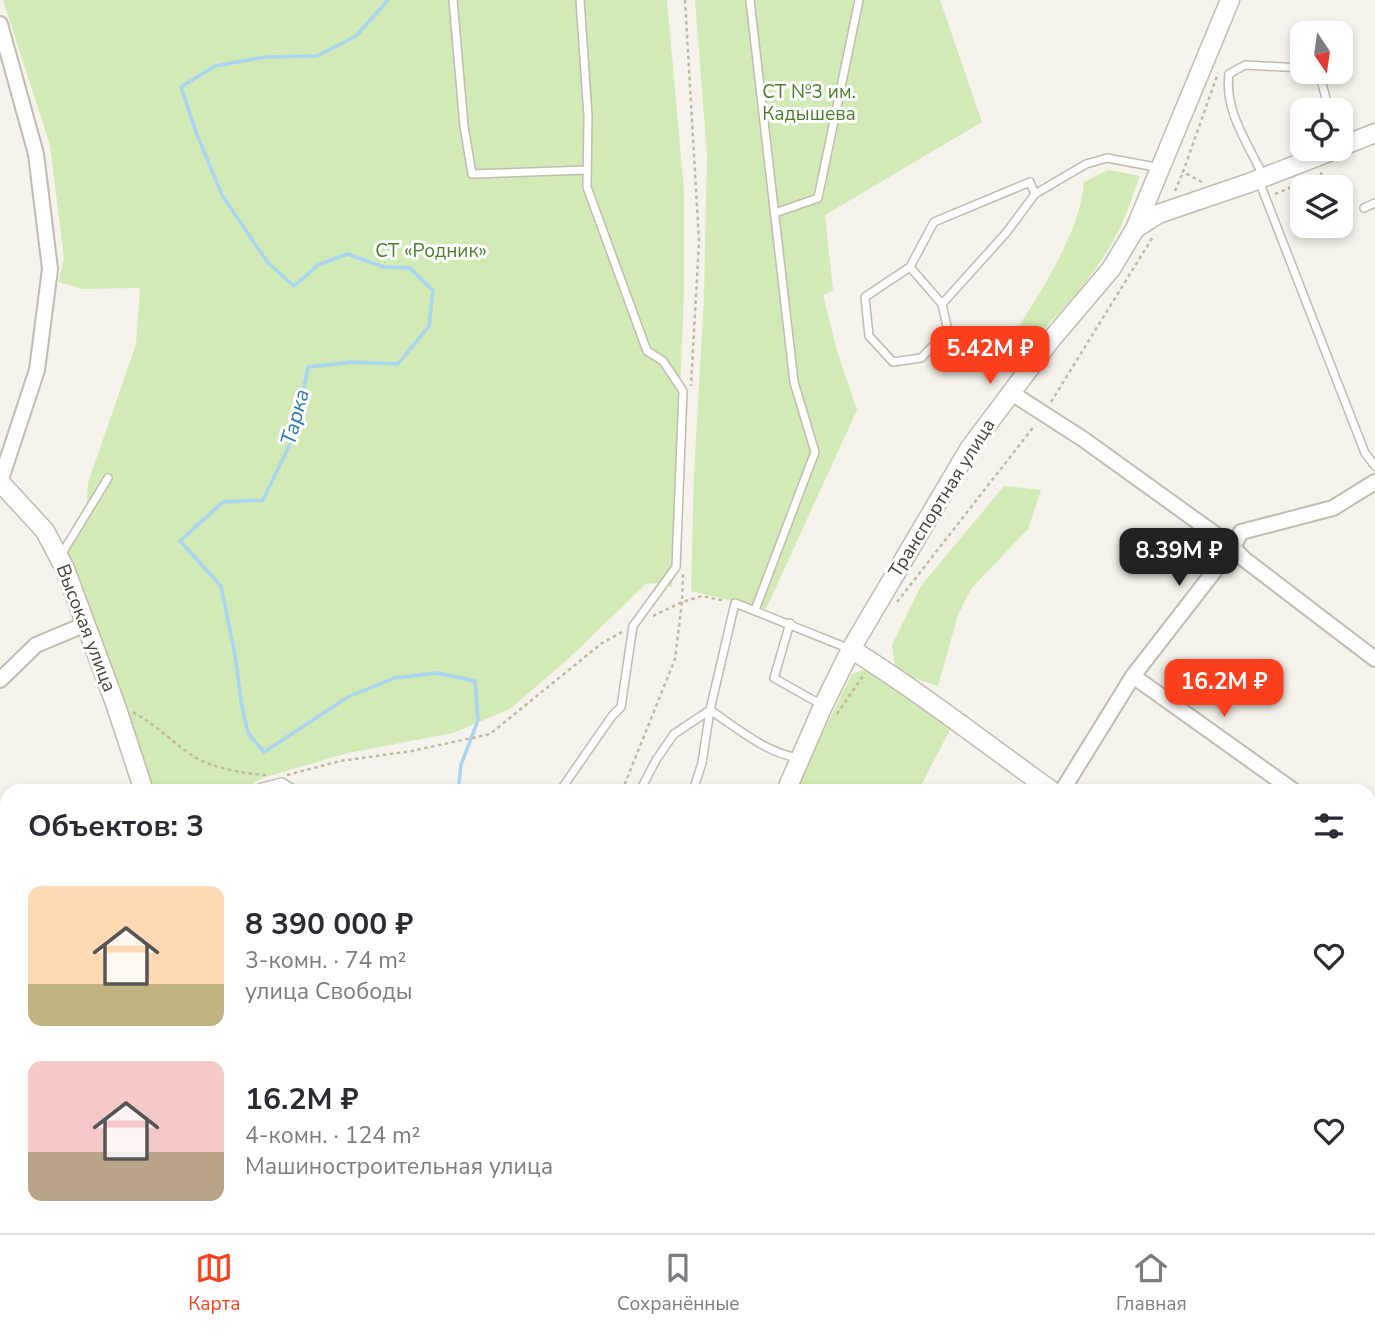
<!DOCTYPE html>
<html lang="ru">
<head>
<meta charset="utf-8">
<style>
	:root { --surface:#fff; --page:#f7f7f7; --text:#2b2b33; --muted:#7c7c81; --line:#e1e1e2; --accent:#fc3f1d }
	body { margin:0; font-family:"Nunito Sans",sans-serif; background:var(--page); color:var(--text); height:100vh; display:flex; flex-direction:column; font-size:26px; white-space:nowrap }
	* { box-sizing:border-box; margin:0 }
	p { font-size:23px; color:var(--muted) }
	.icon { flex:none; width:38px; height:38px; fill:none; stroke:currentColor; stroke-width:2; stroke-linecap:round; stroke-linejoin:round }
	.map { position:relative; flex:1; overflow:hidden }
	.side { position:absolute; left:0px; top:784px; width:1376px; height:450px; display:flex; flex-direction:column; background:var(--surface); border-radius:21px 21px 0 0; box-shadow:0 4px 10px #0003 }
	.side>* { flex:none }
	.needle { width:46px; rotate:167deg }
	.buttons { position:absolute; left:1290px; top:21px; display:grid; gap:14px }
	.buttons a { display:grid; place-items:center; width:63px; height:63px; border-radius:14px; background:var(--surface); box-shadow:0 4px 10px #0003; font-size:35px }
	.price { position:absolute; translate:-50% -60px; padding:0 16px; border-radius:14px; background:var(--accent); color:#fff; font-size:23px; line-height:46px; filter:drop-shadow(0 2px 4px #0008) }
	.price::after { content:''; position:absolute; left:50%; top:42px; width:21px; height:16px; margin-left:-10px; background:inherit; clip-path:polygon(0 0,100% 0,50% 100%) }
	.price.selected { background:#222; color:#fff }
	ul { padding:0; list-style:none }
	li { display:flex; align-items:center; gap:21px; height:175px; padding:0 28px }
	li span { display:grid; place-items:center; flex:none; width:196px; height:140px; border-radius:14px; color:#555 }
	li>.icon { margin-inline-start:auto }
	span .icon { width:84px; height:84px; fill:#fffc; stroke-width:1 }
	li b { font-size:30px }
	h2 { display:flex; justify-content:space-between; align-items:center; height:84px; padding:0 28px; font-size:30px }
	.menu { display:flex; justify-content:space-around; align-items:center; height:98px; border-top:2px solid var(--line); background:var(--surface); font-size:19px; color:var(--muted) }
	.menu a { display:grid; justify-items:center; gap:4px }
	.menu .selected { color:var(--accent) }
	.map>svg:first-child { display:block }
</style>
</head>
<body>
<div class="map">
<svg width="1375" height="1233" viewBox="0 0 1375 1233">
	<rect width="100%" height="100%" fill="#f6f3ec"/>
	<path fill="#d2eab5" d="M3,0H667L684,191V293L672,587L658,583L646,584L566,661L510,709L453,733L348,753L262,778L239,791H151L66,548L86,515L88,483L136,344L140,288L83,289L58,282L64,258L50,145Z
		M695,0H940L982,122L825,215L833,290L823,295L837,351L857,410L766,609L691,591L694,474L704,296L707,155Z
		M1108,170L1140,176C1133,194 1127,214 1118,232C1096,277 1032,350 988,374C1021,320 1079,245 1084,182Z
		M1004,486L1041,490L1028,529L971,589L958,615L938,686L896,672L892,645L921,586Z
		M869,668L950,730L918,791H794L852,674Z
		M0,989H7V1227H302L298,1233H0Z
		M322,1227H820L819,1233H319Z"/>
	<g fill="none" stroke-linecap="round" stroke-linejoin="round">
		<path stroke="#a9d4f2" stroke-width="3.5" d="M388,0L356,36L317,56L265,57L215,66L181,87L196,132L222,195L268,263L294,286L318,265L347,254L384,267L410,268L433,291L429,326L398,364L353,362L308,367L295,434L263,500L223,502L180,541L221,586L236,661L241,702L248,733L264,752L348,697L394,678L437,673L475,681L478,720L461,765L458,791
			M482,1233L484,1227"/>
		<defs>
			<path id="service" d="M453,0L464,126L472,174L587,170
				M750,0L794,382L815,452L755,610
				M1319,72L1329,110
				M1263,176C1248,143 1224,111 1229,74L1245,65L1302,68
				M1259,181L1365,453L1375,466
				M1364,208L1375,203
				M775,213L818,198L859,0
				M910,267L942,304L948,331L921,358L893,362L869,336L865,297L910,267L934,222L1030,182L1035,194
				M942,304L1006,233L1035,194L1086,164L1107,158L1161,168
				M61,555L108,478
				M790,623L774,678L822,705
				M255,791L262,787L282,782L296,791
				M560,791L612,716L621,707L633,626L676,567L683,391L663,361L647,351L587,187L588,116L580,0
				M640,791L656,760L674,734L710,710C737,728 767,754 800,758
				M693,791L702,763L710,710L735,603L850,649
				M0,957H7
				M0,1171L7,1166
				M1184,1227L1187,1233
				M720,1233C738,1224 760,1228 779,1233
				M992,1233L993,1227"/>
			<path id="minor" d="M0,24L36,154L50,269L37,370L0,482
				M1010,392L1083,439L1233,547L1244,559L1375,659
				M1133,676L1294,791
				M0,680L36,645L86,624
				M1062,791L1133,676L1233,547L1241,532L1333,508L1375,482
				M1368,844L1375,849
				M1368,871L1375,860
				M0,878L7,875
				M1368,1007L1375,1003"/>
			<path id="tertiary" d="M1340,147L1375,133
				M1135,229L1158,214L1249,183L1337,149
				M0,482L45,531L65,569L115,703L144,791
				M851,649C920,692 985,743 1052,791
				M786,791L823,706L851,649L969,449L1050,341L1111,269L1135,229L1230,0
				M1368,1099L1375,1110
				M313,1233L317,1227"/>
		</defs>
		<use href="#service" stroke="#c2bbae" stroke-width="10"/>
		<use href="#minor" stroke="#c2bbae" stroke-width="18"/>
		<use href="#tertiary" stroke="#c2bbae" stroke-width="21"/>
		<path stroke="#c4b79f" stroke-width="2.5" stroke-dasharray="3.5 3.5" stroke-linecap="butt" d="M685,0L699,241L691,386
			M1202,182L1183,172L1218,73
			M1175,191L1183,172
			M1275,194L1321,175L1322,169
			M1051,402L1154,235
			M897,602L1035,425
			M653,616L682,602L702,596L725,601
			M133,712C158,726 174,744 196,758C214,768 246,774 266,775
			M837,714L865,673
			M287,775L340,761L412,751L490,734L602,643L622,632
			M622,791L675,659L682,602L683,574
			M1368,1075L1375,1086
			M185,1233L190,1227"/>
		<use href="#service" stroke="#fff" stroke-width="7"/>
		<use href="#minor" stroke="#fff" stroke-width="14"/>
		<use href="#tertiary" stroke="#fff" stroke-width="18"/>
	</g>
	<g text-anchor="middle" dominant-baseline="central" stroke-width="6" stroke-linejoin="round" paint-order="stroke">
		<g font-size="19" fill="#4a7f2a" stroke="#fff">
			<text x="809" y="92">СТ №3 им.<tspan x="809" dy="22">Кадышева</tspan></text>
			<text x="431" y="251">СТ «Родник»</text>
		</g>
		<g font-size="19" fill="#4b4439" stroke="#fff">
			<text transform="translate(942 498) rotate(-58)">Транспортная улица</text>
			<text transform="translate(86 628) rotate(69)">Высокая улица</text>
		</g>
		<g font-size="21" font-style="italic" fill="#2e7ab2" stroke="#fff">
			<text transform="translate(295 417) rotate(-75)">Тарка</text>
		</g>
	</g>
</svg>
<div class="buttons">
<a><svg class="needle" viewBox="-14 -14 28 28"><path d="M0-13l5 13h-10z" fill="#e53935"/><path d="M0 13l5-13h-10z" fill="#7c7c81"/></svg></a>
<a><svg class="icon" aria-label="locate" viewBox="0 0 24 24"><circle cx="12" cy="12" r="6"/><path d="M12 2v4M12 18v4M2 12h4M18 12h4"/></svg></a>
<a><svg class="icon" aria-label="layers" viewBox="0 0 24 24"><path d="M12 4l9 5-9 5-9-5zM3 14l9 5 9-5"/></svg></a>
</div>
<b class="price" style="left:990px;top:386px">5.42M ₽</b>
<b class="price selected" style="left:1179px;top:588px">8.39M ₽</b>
<b class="price" style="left:1224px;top:719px">16.2M ₽</b>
<section class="side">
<h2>Объектов: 3<svg class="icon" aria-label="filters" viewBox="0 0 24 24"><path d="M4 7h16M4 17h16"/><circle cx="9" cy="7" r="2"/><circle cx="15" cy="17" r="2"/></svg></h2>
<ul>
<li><span style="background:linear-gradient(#ffd9b3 70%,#c2b280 0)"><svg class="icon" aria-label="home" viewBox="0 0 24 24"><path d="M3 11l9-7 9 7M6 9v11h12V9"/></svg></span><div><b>8 390 000 ₽</b><p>3-комн. · 74 m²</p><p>улица Свободы</p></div><svg class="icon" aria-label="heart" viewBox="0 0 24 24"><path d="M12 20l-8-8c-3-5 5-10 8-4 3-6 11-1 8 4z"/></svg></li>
<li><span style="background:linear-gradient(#f6c9c9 65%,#b9a48a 0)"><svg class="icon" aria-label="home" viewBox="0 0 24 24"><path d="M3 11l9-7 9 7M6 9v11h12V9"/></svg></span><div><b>16.2M ₽</b><p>4-комн. · 124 m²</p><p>Машиностроительная улица</p></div><svg class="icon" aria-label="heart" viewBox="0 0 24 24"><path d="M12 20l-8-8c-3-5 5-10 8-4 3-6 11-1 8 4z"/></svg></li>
</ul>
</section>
</div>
<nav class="menu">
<a class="selected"><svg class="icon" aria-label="map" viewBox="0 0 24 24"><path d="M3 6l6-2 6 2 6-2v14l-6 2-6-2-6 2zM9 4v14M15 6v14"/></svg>Карта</a>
<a><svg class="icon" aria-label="saved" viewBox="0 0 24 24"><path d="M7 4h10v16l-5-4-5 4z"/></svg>Сохранённые</a>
<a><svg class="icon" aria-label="home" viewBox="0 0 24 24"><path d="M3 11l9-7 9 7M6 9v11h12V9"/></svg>Главная</a>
</nav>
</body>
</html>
